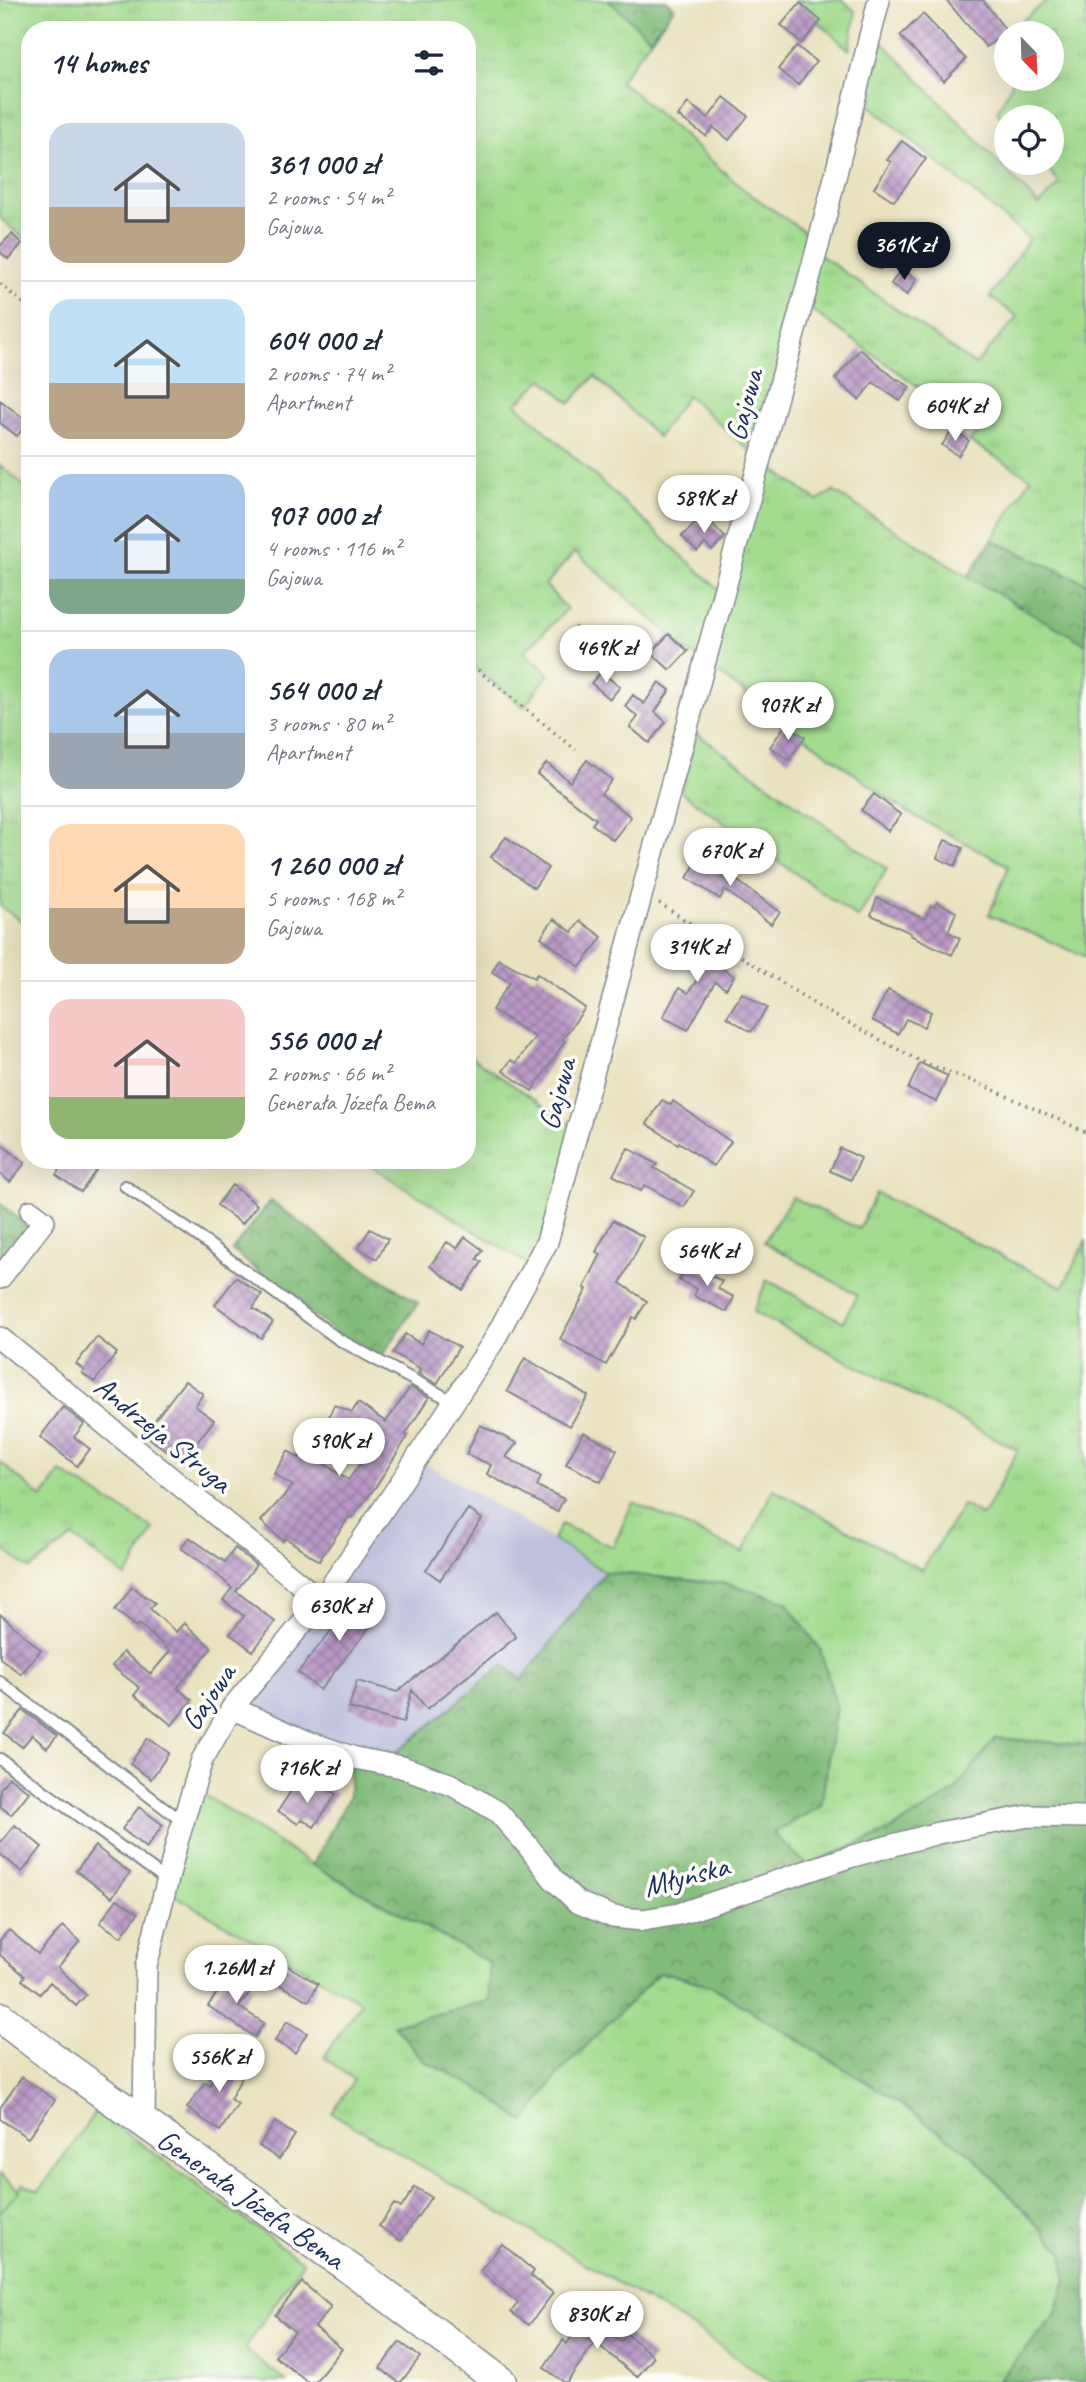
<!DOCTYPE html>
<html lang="en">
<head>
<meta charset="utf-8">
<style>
	:root { --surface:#fff; --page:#f6f6f7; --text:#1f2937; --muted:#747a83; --line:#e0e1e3; --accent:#111827 }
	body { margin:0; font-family:Caveat,sans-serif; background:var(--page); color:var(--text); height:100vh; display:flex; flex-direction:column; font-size:26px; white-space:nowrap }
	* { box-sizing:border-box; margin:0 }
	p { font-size:23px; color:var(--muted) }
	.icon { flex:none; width:38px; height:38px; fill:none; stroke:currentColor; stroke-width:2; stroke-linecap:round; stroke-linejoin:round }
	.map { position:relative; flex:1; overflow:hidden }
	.side { position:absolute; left:21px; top:21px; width:455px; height:1148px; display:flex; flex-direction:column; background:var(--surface); border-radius:28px; box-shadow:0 7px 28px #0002 }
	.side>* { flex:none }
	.needle { width:46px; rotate:157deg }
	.tools { position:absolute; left:994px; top:21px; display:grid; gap:14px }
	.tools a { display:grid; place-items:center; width:70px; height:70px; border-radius:50%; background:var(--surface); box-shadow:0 7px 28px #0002; font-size:35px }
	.price { position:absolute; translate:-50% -60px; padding:0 16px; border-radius:24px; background:#fff; color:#222; font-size:23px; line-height:46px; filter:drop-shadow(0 2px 4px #0008) }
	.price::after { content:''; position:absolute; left:50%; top:42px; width:21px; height:16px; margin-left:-10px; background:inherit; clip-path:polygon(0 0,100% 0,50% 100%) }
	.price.selected { background:var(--accent); color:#fff }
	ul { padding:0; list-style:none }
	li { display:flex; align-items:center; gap:21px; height:175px; padding:0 28px }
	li+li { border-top:2px solid var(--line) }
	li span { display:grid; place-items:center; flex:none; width:196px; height:140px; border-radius:21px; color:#555 }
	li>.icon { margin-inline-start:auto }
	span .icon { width:84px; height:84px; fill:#fffc; stroke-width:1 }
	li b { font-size:30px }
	h2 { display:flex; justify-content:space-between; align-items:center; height:84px; padding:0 28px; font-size:30px }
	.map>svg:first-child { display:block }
</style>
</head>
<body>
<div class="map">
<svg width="1086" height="2382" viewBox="0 0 1086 2382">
	<defs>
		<pattern id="grass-tufts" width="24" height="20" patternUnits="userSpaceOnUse" patternTransform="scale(1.75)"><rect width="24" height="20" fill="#a3dc8f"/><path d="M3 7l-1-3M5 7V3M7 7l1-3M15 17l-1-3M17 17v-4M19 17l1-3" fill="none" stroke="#8cbd7e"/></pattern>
		<pattern id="forest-crowns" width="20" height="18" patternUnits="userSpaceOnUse" patternTransform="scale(1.75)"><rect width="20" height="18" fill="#82bc7a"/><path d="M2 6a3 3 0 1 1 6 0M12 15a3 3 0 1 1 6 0" fill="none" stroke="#6a9967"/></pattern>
		<pattern id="building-cross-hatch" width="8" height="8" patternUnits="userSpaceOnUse" patternTransform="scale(1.75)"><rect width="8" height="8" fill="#b998c5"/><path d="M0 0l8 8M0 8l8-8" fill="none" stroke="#967ca3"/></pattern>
	</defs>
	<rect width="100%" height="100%" fill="#fdfcf7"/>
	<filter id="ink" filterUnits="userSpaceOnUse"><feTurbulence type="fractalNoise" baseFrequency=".0143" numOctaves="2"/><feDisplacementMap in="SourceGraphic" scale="14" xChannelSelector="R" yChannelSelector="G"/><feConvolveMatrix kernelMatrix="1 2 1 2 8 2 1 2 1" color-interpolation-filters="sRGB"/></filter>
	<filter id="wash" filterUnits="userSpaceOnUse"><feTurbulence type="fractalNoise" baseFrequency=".00686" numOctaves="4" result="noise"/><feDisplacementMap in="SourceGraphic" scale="28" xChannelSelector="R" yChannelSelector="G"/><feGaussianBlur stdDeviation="1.57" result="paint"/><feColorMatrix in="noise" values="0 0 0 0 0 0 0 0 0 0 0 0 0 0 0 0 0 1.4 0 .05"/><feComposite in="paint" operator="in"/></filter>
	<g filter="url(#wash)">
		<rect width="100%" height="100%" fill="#e9e2bf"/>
		<path fill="#c0c2dd" d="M417,1458L605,1572L522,1680L503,1665L397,1752L349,1768L296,1743L232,1708Z"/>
		<path fill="url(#grass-tufts)" stroke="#5f8676" stroke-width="2" fill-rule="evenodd" d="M0,0H666L674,8L619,82L628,87L743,189L819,242L816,252L975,365L1018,317L990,297L1029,239L855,93L870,29L1039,205L1060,184L1042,163H1052V117H1006V123L997,112L1014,79H1052V33H1006V64L995,42L1048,0H1086V957L989,915L1009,866L905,811L688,651L575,552L545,585L567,609L524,652L549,674L524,707L467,661V30H30V244L0,218ZM803,304L980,431L969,441L1031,478L969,577L833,491L818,501L760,460ZM595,376L658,437L687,395L759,459L723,593L516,404L543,379L570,403Z
			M795,0H843L856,12L849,50Z
			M0,465L30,491V927L0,906Z
			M696,733L887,869L858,918L681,792Z
			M467,1054L579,1130L534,1268L361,1160H467Z
			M876,1193L1063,1287L1086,1240V1745L995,1739L954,1792L887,1832L807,1865L773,1833L821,1806L836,1705L820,1649L785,1601L729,1584L605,1572L553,1540L561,1524L613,1547L633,1502L743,1553L773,1489L922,1570L963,1505L983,1516L1018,1450L753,1312L767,1280L843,1322L857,1295L764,1242L792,1197L859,1229Z
			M0,1462L42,1498L61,1472L154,1529L126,1577L73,1537L30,1569L0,1547Z
			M194,1788L312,1865L489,1962V2001L394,2025L424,2061L480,2089L524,2122L558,2074L658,1973L671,1974L711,1986L887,2095L971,2154L1063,2252L1066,2281L1055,2316L997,2382H772L697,2330L332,2113L354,2080L324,2057L361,2002L165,1890Z
			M96,2111L303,2262L245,2349L287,2382H0V2213L23,2184L39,2191Z"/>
		<path fill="url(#forest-crowns)" stroke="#4e766c" stroke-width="2" d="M608,0H666L674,8L650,38Z
			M992,540L1086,583V644L968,577Z
			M271,1201L334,1248L418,1303L381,1357L339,1335L232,1250Z
			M0,1203L29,1228L0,1265Z
			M605,1572L729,1584L785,1601L820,1649L836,1705L821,1806L773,1833L807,1865L887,1832L954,1792L995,1738L1086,1745V2382H997L1055,2316L1066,2281L1063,2252L971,2154L887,2095L711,1986L671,1974L659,1973L558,2074L524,2122L480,2089L424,2061L394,2025L489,2001V1962L312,1865L349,1797V1768L397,1752L503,1665L522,1680Z"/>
		<path fill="#a3dc8f" stroke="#5f8676" stroke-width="2" d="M0,2175L19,2190L0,2213Z"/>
		<g id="blocks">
			<path fill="url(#building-cross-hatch)" d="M946,0H983L1007,32L986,47Z
				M800,3L821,21L802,43L781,25Z
				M923,14L966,59L944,81L900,36Z
				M797,46L816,62L798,85L778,69Z
				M724,97L748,116L729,140L713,127L706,136L678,116L688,103L708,118Z
				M902,141L926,159L894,201L874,188L891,162L887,160Z
				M877,229L897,243L880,269L859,255Z
				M12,234L22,244L8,259L0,252V246Z
				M901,269L917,279L907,295L891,284Z
				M860,349L897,380L898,379L910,387L900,401L873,382L859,400L835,379Z
				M0,400L28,422L17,436L0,423Z
				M953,429L969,441L958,456L942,445Z
				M704,516L725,537L712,551L705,544L697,552L682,536Z
				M576,627L602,650L590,664L564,641Z
				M669,634L688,651L670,670L651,653Z
				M601,672L620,687L610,699L591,683Z
				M659,682L670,690L655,712L666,722L649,743L630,727L638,717L625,706L633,695L644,704Z
				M786,724L805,737L789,760L770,747Z
				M587,760L612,780L601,794L631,817L613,840L592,824L596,819L537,774L547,763L570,782Z
				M874,794L901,815L888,831L861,810Z
				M506,837L548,868L534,888L491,857Z
				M945,840L963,848L955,866L937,858Z
				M700,856L731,876L780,912L771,924L725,890L720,899L687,878Z
				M877,898L925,919L931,906L934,907L937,902L956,912L948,932L960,938L952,955L910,935L911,933L871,915Z
				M554,919L572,932L580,921L602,937L580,967L541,937Z
				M693,932L718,948L710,961L734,976L726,989L715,982L688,1030L663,1017L679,988L688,993L707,965L682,949Z
				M499,959L534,978L537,974L585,1008L562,1040L565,1041L532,1091L503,1071L511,1060L516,1063L535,1037L492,1010L510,982L492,972Z
				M888,990L931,1012L924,1027L906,1019L898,1034L872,1020Z
				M742,993L767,1008L751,1032L727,1017Z
				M920,1063L948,1076L936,1102L908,1089Z
				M662,1100L671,1105L673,1101L731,1142L713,1166L679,1142L678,1144L647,1124Z
				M0,1143L25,1163L10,1182L0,1174Z
				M628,1148L657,1164L654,1168L694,1191L684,1207L645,1185L641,1191L613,1175Z
				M840,1148L861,1158L851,1180L830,1171Z
				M66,1160H103L81,1192L56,1175Z
				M232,1185L257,1205L242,1224L217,1205Z
				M613,1220L644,1237L620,1283L647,1301L636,1319L633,1317L606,1365L560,1339L587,1289L584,1288L601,1254L596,1252Z
				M370,1229L388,1239L377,1259L358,1248Z
				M465,1237L483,1250L477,1259L482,1262L463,1290L430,1266L447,1242L457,1248Z
				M687,1264L722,1281L718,1289L734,1297L727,1312L694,1296L697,1289L679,1280Z
				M236,1277L262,1295L253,1308L273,1322L261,1338L215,1305Z
				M429,1330L459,1347L437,1384L418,1373L421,1369L393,1353L405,1334L421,1344Z
				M97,1337L117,1353L94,1382L82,1373L84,1370L76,1364Z
				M525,1358L588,1396L570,1426L507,1391Z
				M185,1381L203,1394L195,1406L214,1420L182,1462L144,1434Z
				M410,1387L429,1397L406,1434L408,1436L377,1485L352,1518L349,1517L319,1561L286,1538L283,1541L261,1521L293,1486L274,1474L288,1451L299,1458L304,1450L348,1480L364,1459L362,1457L372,1444L346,1426L328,1419L334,1405L352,1412L358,1403L386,1422Z
				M63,1407L84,1424L74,1437L90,1449L77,1466L40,1437Z
				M480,1425L517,1443L506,1457L541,1477L537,1486L564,1499L557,1512L487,1474L491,1465L466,1454Z
				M583,1432L617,1450L601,1482L566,1464Z
				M468,1509L482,1519L440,1580L426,1570Z
				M189,1537L225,1562L235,1548L256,1565L236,1591L275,1622L253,1651L230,1634L244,1616L223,1600L232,1588L212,1570L181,1548Z
				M132,1587L155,1603L150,1609L176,1632L184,1623L212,1648L177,1688L192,1700L172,1725L134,1695L140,1688L112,1666L123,1652L151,1674L170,1651L139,1624L137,1627L115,1610Z
				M358,1597L380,1614L320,1690L298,1672Z
				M496,1612L516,1637L427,1709L412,1690L403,1723L349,1708L357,1681L397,1692Z
				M0,1614L41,1650L21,1674L0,1658Z
				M23,1710L57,1736L47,1748L32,1735L22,1747L4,1733Z
				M148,1738L169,1753L151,1779L130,1764Z
				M9,1777L29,1792L11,1815L0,1806V1789Z
				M318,1783L336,1794L314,1827L302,1819L298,1824L278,1811L295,1785L310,1795Z
				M139,1807L163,1825L146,1848L122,1829Z
				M15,1825L42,1847L22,1872L0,1854V1843Z
				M95,1846L130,1873L112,1897L76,1871Z
				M117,1899L138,1913L121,1937L100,1923Z
				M63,1926L80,1941L58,1967L86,1995L76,2006L50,1982L40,1994L22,1980L25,1976L0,1955V1940L9,1930L38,1954Z
				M276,1959L318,1984L309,2001L266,1977Z
				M231,1973L253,1988L239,2007L264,2023L255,2037L208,2006Z
				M287,2021L307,2033L295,2053L275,2041Z
				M226,2055L248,2066L230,2099L238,2104L220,2131L187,2108L205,2082L210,2085Z
				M22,2077L55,2100L28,2138L0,2119V2108Z
				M275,2122L295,2135L279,2159L259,2146Z
				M415,2187L431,2197L401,2241L379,2226L394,2204L401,2208Z
				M502,2244L534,2271L531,2276L553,2293L529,2325L511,2312L518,2303L480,2271Z
				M302,2282L331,2307L315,2327L342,2349L315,2382H307L275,2356L295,2332L275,2315Z
				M585,2317L621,2341L627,2334L654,2357L637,2377L595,2342L567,2382H564L544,2368L563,2340L567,2344Z
				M400,2342L420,2357L401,2382H398L380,2368Z"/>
		</g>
	</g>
	<g filter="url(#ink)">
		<use href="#blocks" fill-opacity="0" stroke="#82888e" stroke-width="2"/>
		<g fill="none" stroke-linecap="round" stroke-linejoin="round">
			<defs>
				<path id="lane" d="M125,1186L192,1232L338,1339L454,1402
					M0,1682L183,1822
					M0,1759L168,1881"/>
				<path id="street" d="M0,1278L44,1221L31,1211
					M0,1338L321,1601
					M232,1708L308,1742L355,1758L402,1767L452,1785L498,1812L528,1846L554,1880L577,1902L613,1917L643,1920L679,1914L849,1857L938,1833L1029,1816L1086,1817
					M144,2123L146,1967L177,1842L202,1760L232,1708L321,1601L392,1496L493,1342L547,1242L819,242L879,0"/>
				<path id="secondary" d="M0,2017L56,2060L363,2278L501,2382"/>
			</defs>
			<use href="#lane" stroke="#82888e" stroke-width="14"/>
			<use href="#street" stroke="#82888e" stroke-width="24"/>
			<use href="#secondary" stroke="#82888e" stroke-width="33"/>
			<path stroke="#82888e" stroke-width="3.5" stroke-dasharray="2 5" stroke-linecap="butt" d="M0,284L30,309
				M467,661L576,750
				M659,903L819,1007L918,1060L985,1086L1086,1132"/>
			<use href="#lane" stroke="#fff" stroke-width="10"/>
			<use href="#street" stroke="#fff" stroke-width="21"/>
			<use href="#secondary" stroke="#fff" stroke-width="30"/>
		</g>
	</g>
	<g text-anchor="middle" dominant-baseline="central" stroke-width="7" stroke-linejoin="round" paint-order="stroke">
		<g font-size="30" fill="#1b2f5e" stroke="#fdfcf7">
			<text transform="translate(744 405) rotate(-75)">Gajowa</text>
			<text transform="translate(557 1094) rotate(-75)">Gajowa</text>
			<text transform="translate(163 1434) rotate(39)">Andrzeja Struga</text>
			<text transform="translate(208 1697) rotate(-56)">Gajowa</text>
			<text transform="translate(686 1876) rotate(-15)">Młyńska</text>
			<text transform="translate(251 2199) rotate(35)">Generała Józefa Bema</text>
		</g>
	</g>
</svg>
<div class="tools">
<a><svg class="needle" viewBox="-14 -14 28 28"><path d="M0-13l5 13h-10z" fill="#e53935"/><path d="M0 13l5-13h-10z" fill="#747a83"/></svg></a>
<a><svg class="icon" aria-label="locate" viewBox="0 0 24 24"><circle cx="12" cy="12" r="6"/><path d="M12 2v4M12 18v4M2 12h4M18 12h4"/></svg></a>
</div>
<b class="price selected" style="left:904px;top:282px">361K zł</b>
<b class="price" style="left:955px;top:443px">604K zł</b>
<b class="price" style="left:704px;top:535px">589K zł</b>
<b class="price" style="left:606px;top:685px">469K zł</b>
<b class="price" style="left:788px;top:742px">907K zł</b>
<b class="price" style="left:730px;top:888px">670K zł</b>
<b class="price" style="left:697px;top:984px">314K zł</b>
<b class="price" style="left:707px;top:1288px">564K zł</b>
<b class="price" style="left:339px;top:1478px">590K zł</b>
<b class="price" style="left:339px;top:1643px">630K zł</b>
<b class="price" style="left:307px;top:1805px">716K zł</b>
<b class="price" style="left:236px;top:2005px">1.26M zł</b>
<b class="price" style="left:219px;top:2094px">556K zł</b>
<b class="price" style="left:597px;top:2351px">830K zł</b>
<section class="side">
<h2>14 homes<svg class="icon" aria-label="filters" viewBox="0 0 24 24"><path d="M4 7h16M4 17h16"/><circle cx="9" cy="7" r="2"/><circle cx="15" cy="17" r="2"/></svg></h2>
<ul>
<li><span style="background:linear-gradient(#c9d6e8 60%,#b9a48a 0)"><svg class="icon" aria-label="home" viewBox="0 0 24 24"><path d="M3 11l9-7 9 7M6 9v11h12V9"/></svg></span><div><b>361 000 zł</b><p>2 rooms · 54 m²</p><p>Gajowa</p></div></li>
<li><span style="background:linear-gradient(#bfe0f5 60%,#b9a48a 0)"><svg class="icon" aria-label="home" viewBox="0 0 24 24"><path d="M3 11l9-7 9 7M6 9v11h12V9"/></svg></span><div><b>604 000 zł</b><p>2 rooms · 74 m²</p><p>Apartment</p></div></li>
<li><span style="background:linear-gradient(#a9c7e8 75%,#7fa58c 0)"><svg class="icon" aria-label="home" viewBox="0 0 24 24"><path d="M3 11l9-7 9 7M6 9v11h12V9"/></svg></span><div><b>907 000 zł</b><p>4 rooms · 116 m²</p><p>Gajowa</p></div></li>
<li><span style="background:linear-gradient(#a9c7e8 60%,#9aa5b1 0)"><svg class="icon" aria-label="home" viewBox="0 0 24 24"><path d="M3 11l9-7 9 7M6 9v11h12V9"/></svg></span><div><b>564 000 zł</b><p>3 rooms · 80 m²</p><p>Apartment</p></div></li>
<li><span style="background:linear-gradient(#ffd9b3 60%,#b9a48a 0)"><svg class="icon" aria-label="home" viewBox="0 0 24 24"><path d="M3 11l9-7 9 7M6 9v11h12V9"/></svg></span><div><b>1 260 000 zł</b><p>5 rooms · 168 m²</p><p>Gajowa</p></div></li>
<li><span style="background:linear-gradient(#f6c9c9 70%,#8fb573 0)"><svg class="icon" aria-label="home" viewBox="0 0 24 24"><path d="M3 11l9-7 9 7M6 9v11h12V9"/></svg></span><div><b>556 000 zł</b><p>2 rooms · 66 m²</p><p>Generała Józefa Bema</p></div></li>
</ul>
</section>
</div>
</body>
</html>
